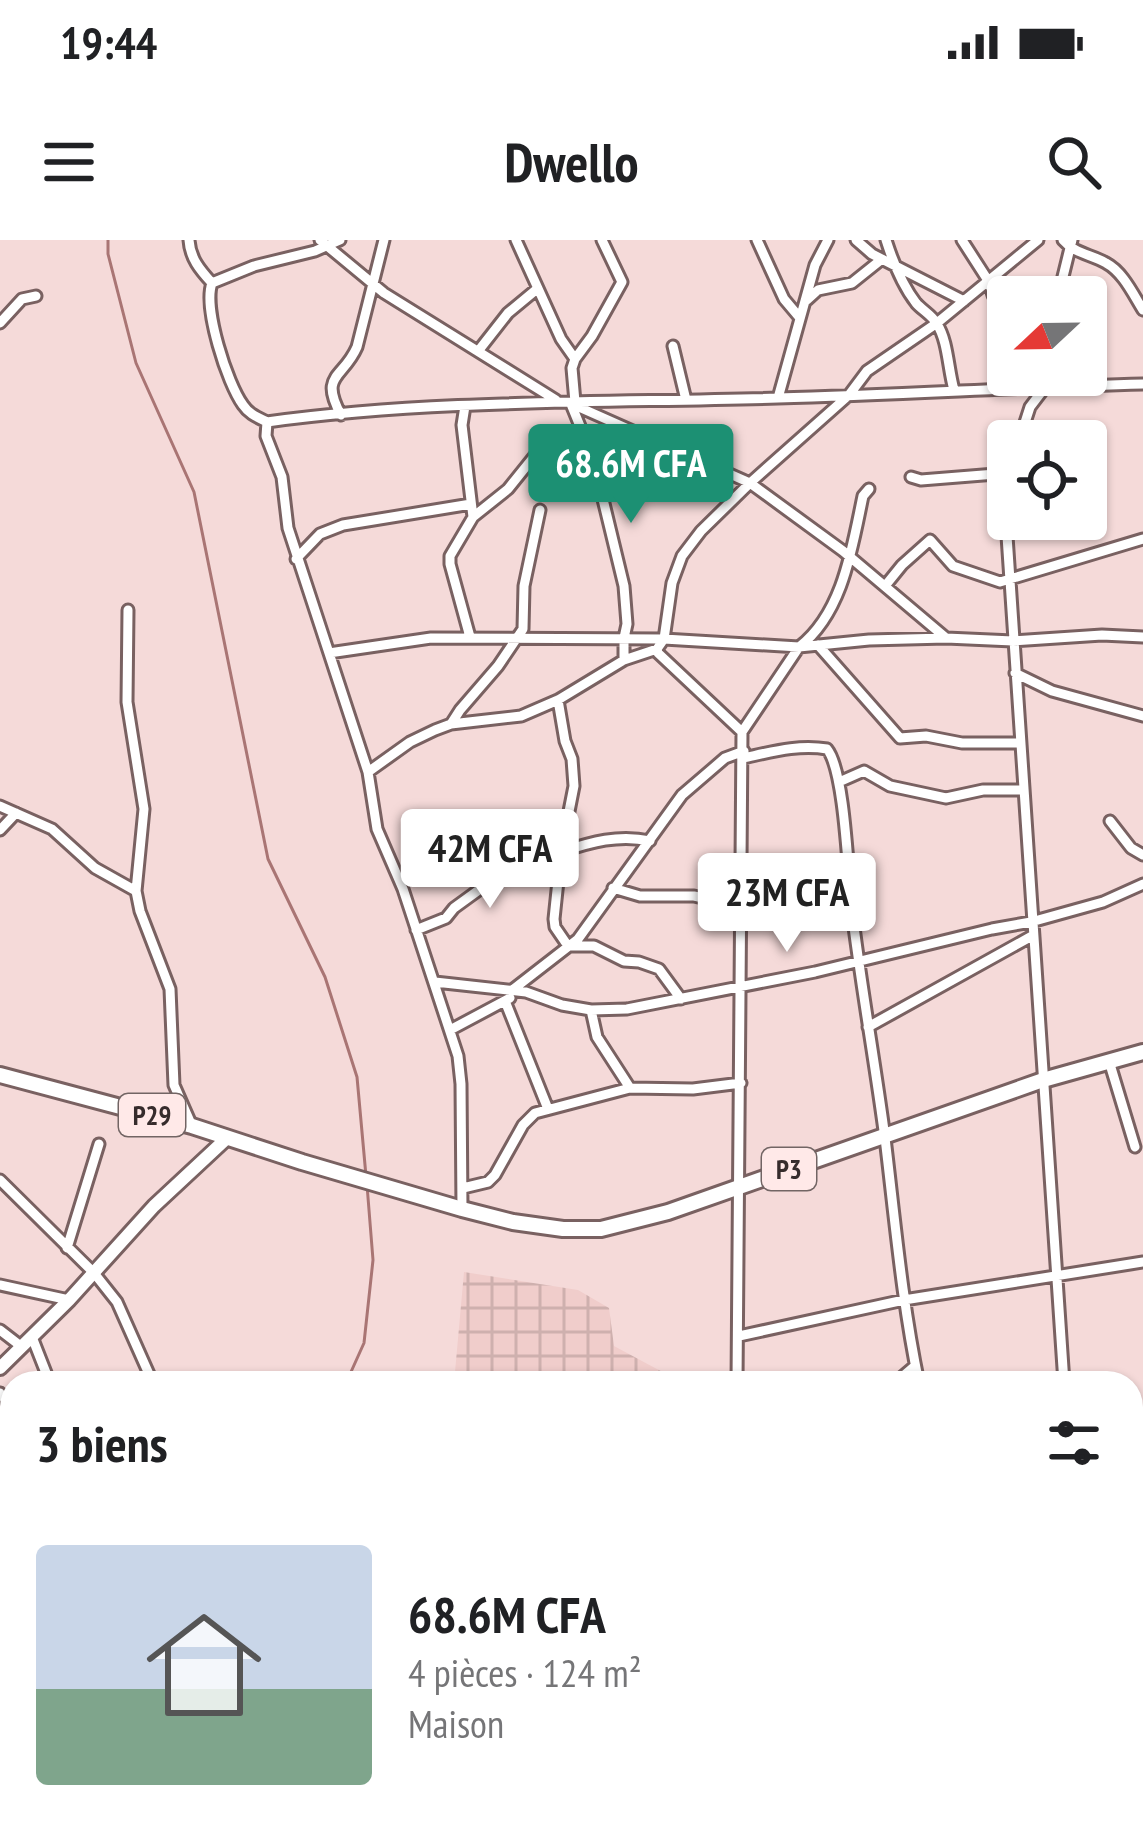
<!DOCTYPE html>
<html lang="fr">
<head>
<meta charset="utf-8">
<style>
	:root { --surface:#fff; --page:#f6f6f6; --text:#202124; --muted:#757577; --accent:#1c9073 }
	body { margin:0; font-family:"PT Sans Narrow",sans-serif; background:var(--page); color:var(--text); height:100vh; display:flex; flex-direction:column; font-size:45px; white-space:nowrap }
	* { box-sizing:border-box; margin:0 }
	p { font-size:39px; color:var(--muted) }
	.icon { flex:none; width:66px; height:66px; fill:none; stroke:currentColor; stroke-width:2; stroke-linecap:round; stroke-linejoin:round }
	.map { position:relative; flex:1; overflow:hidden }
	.sheet { position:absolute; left:0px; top:1131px; width:1143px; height:468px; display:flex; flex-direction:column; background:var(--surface); border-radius:36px 36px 0 0; box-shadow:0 3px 9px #0004 }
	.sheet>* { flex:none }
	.needle { width:78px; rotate:248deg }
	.fabs { position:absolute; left:987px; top:36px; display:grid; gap:24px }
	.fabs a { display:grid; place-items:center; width:120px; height:120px; border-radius:12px; background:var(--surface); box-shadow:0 3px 9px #0004; font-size:60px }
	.price { position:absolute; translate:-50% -102px; padding:0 27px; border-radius:12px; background:#fff; color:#222; font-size:39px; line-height:78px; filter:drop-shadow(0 3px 6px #0008) }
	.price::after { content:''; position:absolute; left:50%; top:72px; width:36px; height:27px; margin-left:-18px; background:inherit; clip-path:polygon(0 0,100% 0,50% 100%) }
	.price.current { background:var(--accent); color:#fff }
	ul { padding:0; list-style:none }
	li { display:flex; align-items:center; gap:36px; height:300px; padding:0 36px }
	li span { display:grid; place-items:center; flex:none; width:336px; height:240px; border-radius:12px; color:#555 }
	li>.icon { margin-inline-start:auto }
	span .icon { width:144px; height:144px; fill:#fffc; stroke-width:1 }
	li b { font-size:51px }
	h2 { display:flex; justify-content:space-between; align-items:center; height:144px; padding:0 36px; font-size:51px }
	.status { display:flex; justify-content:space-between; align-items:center; height:84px; padding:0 60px; background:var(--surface); direction:ltr }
	.status svg { height:33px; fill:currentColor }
	header { display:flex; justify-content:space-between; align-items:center; height:156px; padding:0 36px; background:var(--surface); font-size:54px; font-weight:700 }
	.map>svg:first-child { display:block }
</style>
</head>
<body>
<div class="status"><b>19:44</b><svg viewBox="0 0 49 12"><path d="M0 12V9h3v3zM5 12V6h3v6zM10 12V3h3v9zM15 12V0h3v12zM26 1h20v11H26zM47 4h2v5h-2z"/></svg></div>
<header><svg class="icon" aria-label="menu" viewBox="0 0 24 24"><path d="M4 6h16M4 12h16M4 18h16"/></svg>Dwello<svg class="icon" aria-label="search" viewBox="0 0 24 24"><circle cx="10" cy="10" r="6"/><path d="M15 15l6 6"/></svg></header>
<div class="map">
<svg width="1143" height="1599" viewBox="0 0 1143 1599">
	<defs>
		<pattern id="industrial-grid" width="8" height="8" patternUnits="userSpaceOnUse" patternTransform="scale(3)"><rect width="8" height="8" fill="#f0cdcb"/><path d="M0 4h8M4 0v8" fill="none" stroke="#ceb0ae"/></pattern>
	</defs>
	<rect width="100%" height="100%" fill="#f5dad9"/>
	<path fill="url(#industrial-grid)" d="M464,1032L578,1050L609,1068L614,1106L683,1143H454Z
		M352,1587H724V1597L355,1599Z"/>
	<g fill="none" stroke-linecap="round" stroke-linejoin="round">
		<path stroke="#a97574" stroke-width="3" d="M108,0V14L136,123L194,252L268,619L325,737L357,837L366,936
			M346,1143L364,1103L373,1020L367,945
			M130,1599L137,1587"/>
		<defs>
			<path id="street" d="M189,0C190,18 200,30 212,43
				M320,0L384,53L556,160
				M516,0L561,99L575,119
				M757,0L784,59L800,78
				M856,0L872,14L964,61
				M886,0C893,22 902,45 916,63C922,70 933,76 937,84C948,101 948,129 954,150
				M962,0L989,42L993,55L1008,82
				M1063,0C1075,14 1091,14 1106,23C1123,32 1133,54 1143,70
				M1058,57L1072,0
				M807,60L818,50L852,43L882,19
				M0,83L22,59L36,56
				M673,106L686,160
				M479,110L508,73L537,49
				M778,158L815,25L828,0
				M575,162L572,128L575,119L592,96L622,42L602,0
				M571,164L593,218L624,346L627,384L624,398V420
				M572,164L750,243L843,311L946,398
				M465,166L462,185L473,277L450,316V324L470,397
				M341,175C319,134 343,139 357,107L384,0
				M267,182C257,177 249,174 243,165C227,143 203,68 212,43L254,26L315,11L340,0
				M1019,201L1030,167L1046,146V135
				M911,237L921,240L1008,233
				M1008,261L1006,281L1064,1143
				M473,277L508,249L545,203
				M296,319L320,294L343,285L471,264
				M885,346L902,325L930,300L953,326L1000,342L1143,299
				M128,370L127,462L144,569L136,651L140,671L170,749L174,845L192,886
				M818,405L900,498L926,496L962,503H1019
				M329,413L431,398L664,399L799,407L869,400L946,398L1013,401L1102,395L1143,397
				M1015,433L1052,451L1143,476
				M558,460L565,501L572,519L574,546L561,612L554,679L555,687L568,706H594L624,721L639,722L659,729L681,759
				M451,484L460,470L498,426L523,389L524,346L540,270
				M742,492L658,413L657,409L664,399L672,343L682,316L701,291L750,243L849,155L867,131L937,83L1038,0
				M743,518C771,512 799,504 827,509C845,531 848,636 852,671C861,746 875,822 885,898C895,980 902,1062 919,1143
				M368,532L410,502L435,490L451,484L521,476L558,460L624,420L657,409
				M839,542L864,531L890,546L946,558L983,550H1022
				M0,566L52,589L95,628L136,651
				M1110,581L1131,608L1143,615
				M0,590L16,573
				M561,612C591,602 619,594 650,601
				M613,648L640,656H694L716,661L742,675
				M416,690L446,678L454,668L516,623L525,620L561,623
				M435,742L526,752L562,765L591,770L627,769L815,732L992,689L1031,682L1103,662L1143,644
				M511,751L578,699L682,555L725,518L744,511
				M505,761L548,869
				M591,770L597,797L630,848
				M868,787L1032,696
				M450,790L510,758
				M1109,821L1135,907
				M0,940L94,1033L117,1062L153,1143
				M463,948L488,942L495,935L523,885L535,873L630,848L693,849L741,843
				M462,969L461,844L458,816L403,649L377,589L368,532L288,288L282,237L266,196L267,182C436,159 607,163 778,158C899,155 1021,147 1143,144
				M67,1008L99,904
				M0,1045L69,1060
				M0,1090L22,1107
				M739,1096L904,1060L1143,1022
				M32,1097L50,1143
				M737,1143L742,492L799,407C843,373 852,308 863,256L869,249
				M895,1143L915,1126
				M0,1153L12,1168
				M1131,1244L1143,1242
				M1131,1304L1143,1309
				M0,1348L12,1330
				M0,1419L12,1432
				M0,1511L12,1510
				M1131,1547L1143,1542
				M0,1573L12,1583
				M18,1587L29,1599
				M260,1587L305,1599
				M789,1587L804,1599
				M1101,1587L1103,1599
				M65,1599L69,1587
				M731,1599L732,1587
				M995,1599L1019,1587"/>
			<path id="secondary" d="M0,1128L69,1060L154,966L227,898"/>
			<path id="primary" d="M0,835L192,886L302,922L462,969L513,982L563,989H601L668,972L1043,840L1143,812"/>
		</defs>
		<use href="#street" stroke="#796161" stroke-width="15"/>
		<use href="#secondary" stroke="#796161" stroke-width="18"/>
		<use href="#primary" stroke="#796161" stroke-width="20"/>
		<use href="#street" stroke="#fff" stroke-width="9"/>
		<use href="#secondary" stroke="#fff" stroke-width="12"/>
		<use href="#primary" stroke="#fff" stroke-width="14"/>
	</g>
	<g text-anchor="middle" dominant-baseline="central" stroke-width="12" stroke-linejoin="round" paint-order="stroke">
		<g fill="#ffe9e8" stroke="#726564" stroke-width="3">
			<rect x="119" y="854" width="66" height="42" rx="9"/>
			<rect x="762" y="908" width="54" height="42" rx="9"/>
		</g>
		<g font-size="27" font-weight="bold" fill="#362c2c">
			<text x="152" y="875">P29</text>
			<text x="789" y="929">P3</text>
		</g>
	</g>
</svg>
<div class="fabs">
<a><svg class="needle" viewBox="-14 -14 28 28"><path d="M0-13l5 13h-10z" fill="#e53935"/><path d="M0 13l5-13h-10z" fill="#757577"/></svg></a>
<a><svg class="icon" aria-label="locate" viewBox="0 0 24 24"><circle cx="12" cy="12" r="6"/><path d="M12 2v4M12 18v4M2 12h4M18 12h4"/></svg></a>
</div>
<b class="price current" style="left:631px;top:286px">68.6M CFA</b>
<b class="price" style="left:490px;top:671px">42M CFA</b>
<b class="price" style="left:787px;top:715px">23M CFA</b>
<section class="sheet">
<h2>3 biens<svg class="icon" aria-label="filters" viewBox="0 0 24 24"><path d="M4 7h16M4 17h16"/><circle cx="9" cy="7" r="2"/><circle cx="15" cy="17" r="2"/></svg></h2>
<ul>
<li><span style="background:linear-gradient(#c9d6e8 60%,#7fa58c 0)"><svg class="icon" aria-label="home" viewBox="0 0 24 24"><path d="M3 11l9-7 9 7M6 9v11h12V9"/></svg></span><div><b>68.6M CFA</b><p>4 pièces · 124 m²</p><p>Maison</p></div></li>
</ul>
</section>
</div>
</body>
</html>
